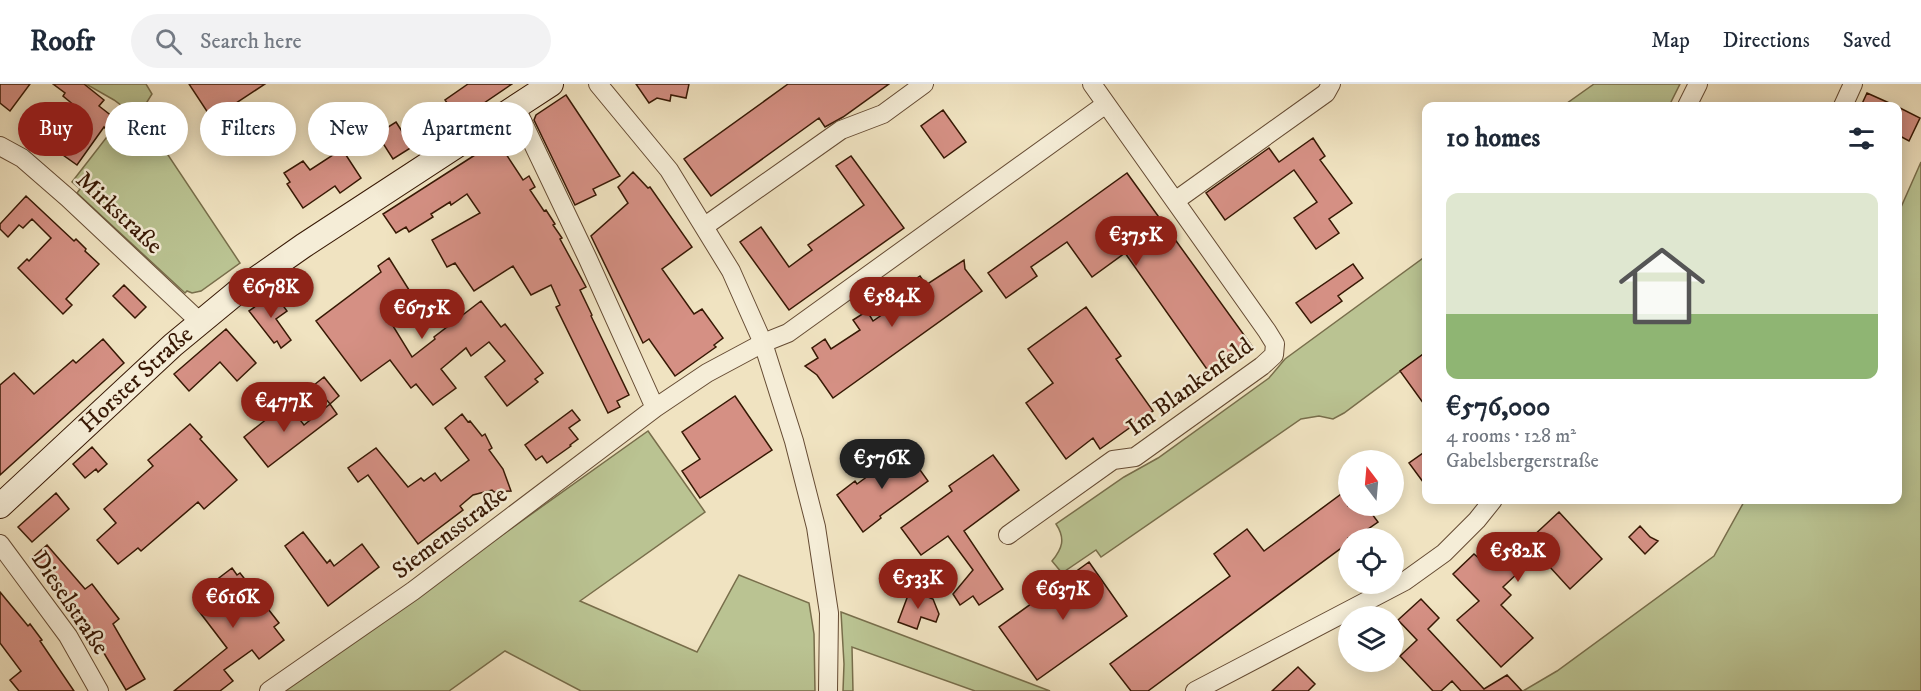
<!DOCTYPE html>
<html lang="en">
<head>
<meta charset="utf-8">
<style>
	:root { --surface:#fff; --page:#f2f2f3; --text:#1f2937; --muted:#747a83; --line:#e0e1e3; --accent:#8f2418 }
	body { margin:0; font-family:"IM FELL DW Pica",serif; background:var(--page); color:var(--text); height:100vh; display:flex; flex-direction:column; font-size:22px; white-space:nowrap }
	* { box-sizing:border-box; margin:0 }
	p { font-size:20px; color:var(--muted) }
	.icon { flex:none; width:33px; height:33px; fill:none; stroke:currentColor; stroke-width:2; stroke-linecap:round; stroke-linejoin:round }
	.map { position:relative; flex:1; overflow:hidden }
	.drawer { position:absolute; left:1422px; top:18px; width:480px; height:402px; display:flex; flex-direction:column; background:var(--surface); border-radius:12px; box-shadow:0 3px 15px #0003 }
	.drawer>* { flex:none }
	.guide { position:absolute; left:18px; top:18px; width:570px; height:54px; display:flex; gap:12px }
	.needle { width:39px; rotate:344deg }
	.fabs { position:absolute; left:1338px; top:366px; display:grid; gap:12px }
	.fabs a { display:grid; place-items:center; width:66px; height:66px; border-radius:50%; background:var(--surface); box-shadow:0 3px 15px #0003; font-size:30px }
	.price { position:absolute; translate:-50% -51px; padding:0 14px; border-radius:21px; background:var(--accent); color:#fff; font-size:20px; line-height:39px; filter:drop-shadow(0 2px 3px #0008) }
	.price::after { content:''; position:absolute; left:50%; top:36px; width:18px; height:14px; margin-left:-9px; background:inherit; clip-path:polygon(0 0,100% 0,50% 100%) }
	.price.selected { background:#222; color:#fff }
	ul { padding:0; list-style:none }
	li { display:grid; align-content:center; gap:12px; height:318px; padding:0 24px }
	li span { display:grid; place-items:center; height:186px; border-radius:12px; color:#555 }
	li>.icon { margin-inline-start:auto }
	span .icon { width:108px; height:108px; fill:#fffc; stroke-width:1 }
	li b { font-size:26px }
	h2 { display:flex; justify-content:space-between; align-items:center; height:72px; padding:0 24px; font-size:26px }
	.tag { padding:0 21px; border-radius:27px; background:var(--surface); box-shadow:0 3px 15px #0003; font-size:21px; line-height:54px }
	.tag.selected { background:var(--accent); color:#fff }
	header { display:flex; align-items:center; gap:36px; box-sizing:border-box; height:84px; padding:0 30px; background:var(--surface); border-bottom:2px solid var(--line) }
	header strong { font-size:28px }
	nav { display:flex; gap:33px; margin-inline-start:auto; font-size:21px }
	.search { width:420px; height:54px; background:var(--page); display:flex; align-items:center; gap:15px; box-sizing:border-box; padding:0 21px; border-radius:33px; color:var(--muted); font-size:22px }
	.map>svg:first-child { display:block }
</style>
</head>
<body>
<header>
<strong>Roofr</strong>
<div class="search"><svg class="icon" aria-label="search" viewBox="0 0 24 24"><circle cx="10" cy="10" r="6"/><path d="M15 15l6 6"/></svg>Search here</div>
<nav><a>Map</a><a>Directions</a><a>Saved</a></nav>
</header>
<div class="map">
<svg width="1921" height="607" viewBox="0 0 1921 607">
	<rect width="100%" height="100%" fill="#f0e3c1"/>
	<filter id="stains"><feTurbulence type="fractalNoise" baseFrequency=".00333" numOctaves="4"/><feColorMatrix values="0 0 0 0 .2 0 0 0 0 .09 0 0 0 0 .02 0 0 0 .5 -.17"/></filter>
	<radialGradient id="worn" r=".72"><stop offset=".6" stop-color="#630" stop-opacity="0"/><stop offset="1" stop-color="#630" stop-opacity=".3"/></radialGradient>
	<path fill="#bac392" stroke="#786e4b" stroke-width="1.5" d="M86,0H146L152,10L140,29L240,179L201,207L192,209L187,207L185,209L77,109L80,105L72,98L124,31L126,25L114,16Z
		M1594,0H1680L1669,22H1563Z
		M1921,78V607H1523L1557,587L1714,472L1745,416H1898V130Z
		M1426,172V268L1344,329L1333,335L1319,332L1301,335L1101,473L1096,466L1062,489L1052,477C1062,465 1066,455 1056,440L1124,393L1158,374L1269,294L1285,275Z
		M648,347L705,428L580,517L697,568L739,491L809,519L814,550L815,607H581L505,567L449,607H283Z
		M841,528L1050,607H975L852,563L853,607H843L844,580Z"/>
	<path fill="#d59084" stroke="#371804" stroke-width="1.5" d="M0,0H30L10,27L0,19Z
		M53,0H84L104,16L99,22L113,33L112,35L113,36L106,45L104,43L77,81L32,49L45,31L60,42L75,22L63,12L65,9Z
		M189,0H265L212,35Z
		M468,0H512L459,36L445,16Z
		M636,0H689L686,14L671,11L670,17L657,14L649,19Z
		M788,0H889L843,33L825,43L819,34L711,112L684,75Z
		M1867,9L1896,22H1861Z
		M566,11L620,92L593,105L596,111L575,121L534,36L536,31Z
		M1898,23L1920,34L1909,57L1898,51Z
		M943,26L966,58L944,74L921,42Z
		M372,29L379,39L358,52L352,42Z
		M396,38L412,63L393,75L377,50Z
		M510,53L517,63L506,70L523,96L529,92L535,103L530,106L544,127L546,126L555,140L553,141L562,154L560,155L586,203L580,206L592,231L591,232L629,311L617,317L620,323L608,329L556,223L560,221L551,201L531,211L513,182L474,207L455,179L447,183L432,156L480,129L467,110L451,121L450,118L431,130L433,133L409,148L406,143L396,149L383,130L489,62L498,57L500,60Z
		M1313,54L1325,72L1320,76L1352,119L1329,135L1339,149L1316,165L1294,134L1317,118L1294,86L1225,136L1206,109L1269,64L1279,78Z
		M342,65L361,94L340,109L335,102L303,124L287,100L290,98L284,89L303,77L310,86Z
		M851,72L904,144L789,226L740,158L761,143L789,183L812,166L808,161L864,121L836,82Z
		M633,88L648,104L650,103L692,163L662,185L694,230L702,225L723,254L714,261L716,263L675,292L649,255L643,259L591,152L628,119L618,103Z
		M1127,89L1252,262L1211,291L1125,169L1092,193L1067,158L1031,183L1037,192L1006,214L988,189Z
		M26,112L74,157L76,155L86,165L85,167L99,180L66,215L72,221L63,230L18,184L27,175L29,177L51,154L32,135L23,144L19,141L8,153L0,145V140Z
		M389,174L421,225L393,242L412,273L435,255L434,253L481,217L501,243L505,240L543,289L535,295L538,298L507,322L485,293L505,277L489,258L471,272L466,264L441,285L456,304L433,321L416,300L411,304L390,276L361,297L316,237L381,188L378,182Z
		M964,176L965,185L982,207L833,314L817,291L805,282L818,274L812,264L825,255L831,265L860,246L853,236L867,227L873,237L899,219L893,210L920,192L926,201Z
		M1353,180L1363,194L1338,212L1342,217L1311,239L1296,219Z
		M124,201L146,223L135,234L113,212Z
		M274,209L287,227L276,235L291,256L281,264L277,257L274,259L249,227Z
		M1086,223L1121,272L1116,275L1153,327L1100,365L1093,354L1066,375L1026,319L1053,299L1028,265Z
		M226,245L256,279L237,297L220,278L189,307L174,290Z
		M103,255L124,279L0,391V301L14,289L34,310L73,276L76,279Z
		M1426,268V323L1400,287Z
		M324,293L339,312L330,320L314,301Z
		M735,312L772,366L700,414L682,387L700,375L682,348Z
		M287,319L304,341L330,320L337,330L268,383L244,353Z
		M572,326L580,336L569,344L578,355L570,361L571,362L547,379L542,372L536,376L525,361Z
		M462,330L468,338L470,337L482,352L485,350L492,364L489,366L503,385L511,407L494,408L492,406L473,411L460,422L463,426L418,460L368,391L358,398L348,384L376,364L408,403L421,394L424,397L435,389L441,397L469,376L445,344Z
		M190,340L202,353L200,355L237,396L204,425L198,418L141,467L138,464L118,480L97,456L116,439L104,425L153,382L148,376Z
		M92,363L107,380L98,388L96,385L85,394L73,380Z
		M905,365L928,397L880,432L881,434L863,448L837,411L855,397L857,400Z
		M1426,367V402L1409,379Z
		M993,371L1019,406L964,447L1003,505L979,521L973,512L960,521L953,510L973,486L948,452L921,471L901,444L952,407L949,402Z
		M1348,405V422H1366L1378,438L1355,454H1348V459L1148,607H1131L1110,580L1230,492L1214,470L1247,445L1264,467Z
		M56,409L69,425L32,458L18,443Z
		M1559,428L1602,475L1570,505L1538,470L1503,503L1511,511L1501,521L1533,554L1501,583L1457,536L1479,517L1453,490L1474,470L1481,476L1505,454L1517,467Z
		M1640,442L1650,453L1658,457L1645,470L1629,453Z
		M303,448L327,479L330,476L334,482L362,460L379,483L328,522L285,462Z
		M47,461L85,505L92,500L119,535L113,540L145,595L126,606L92,549L90,550L70,524L72,523L31,475Z
		M1089,478L1127,532L1037,596L999,543Z
		M232,484L237,491L240,489L279,539L274,543L284,556L259,575L252,566L224,586L233,597L220,607H174L227,564L198,526L201,523L194,513Z
		M910,506L933,515L939,530L936,538L921,533L917,545L898,538Z
		M0,508L24,537L28,542L30,540L42,556L40,557L74,607H19L10,596L21,587L0,559Z
		M1421,515L1439,534L1428,545L1484,605L1507,591L1522,607H1461L1452,597L1441,607H1433L1400,572L1417,556L1398,536Z
		M1298,583L1315,600L1308,607H1272Z"/>
	<g fill="none" stroke-linecap="round" stroke-linejoin="round">
		<defs>
			<path id="minor" d="M598,0L669,86L731,187L763,259L794,357L816,443L829,529L828,607
				M1687,22L1698,0
				M1843,22L1853,0
				M516,24L587,173L655,324
				M0,62L22,74L68,114L200,238
				M1175,117L1326,9L1331,0
				M705,142L841,46L883,30L924,0
				M1008,451L1113,376L1135,373L1262,282L1274,271L1275,260L1267,247L1092,0
				M0,460L68,552L99,607
				M269,607L413,507L655,324L707,289L763,259L788,249L1106,20
				M1195,607L1405,497L1444,469L1477,436L1493,416"/>
			<g id="secondary">
				<path id="s1" d="M0,422L173,261L236,209L303,162L551,0"/>
			</g>
		</defs>
		<use href="#minor" stroke="#654b33" stroke-width="20"/>
		<use href="#secondary" stroke="#371804" stroke-width="26"/>
		<use href="#minor" stroke="#f5edd7" stroke-width="18"/>
		<use href="#secondary" stroke="#f5edd7" stroke-width="24"/>
	</g>
	<g text-anchor="middle" dominant-baseline="central" stroke-width="5" stroke-linejoin="round" paint-order="stroke">
		<g font-size="24" fill="#371804" stroke="#f5edd7">
			<text transform="translate(119 129) rotate(43)">Mirkstraße</text>
			<text stroke="none"><textPath href="#s1" startOffset="186">Horster Straße</textPath></text>
			<text transform="translate(1190 303) rotate(-36)">Im Blankenfeld</text>
			<text transform="translate(450 449) rotate(-37)">Siemensstraße</text>
			<text transform="translate(70 519) rotate(56)">Dieselstraße</text>
		</g>
	</g>
	<rect width="100%" height="100%" filter="url(#stains)"/>
	<rect width="100%" height="100%" fill="url(#worn)"/>
</svg>
<div class="fabs">
<a><svg class="needle" viewBox="-14 -14 28 28"><path d="M0-13l5 13h-10z" fill="#e53935"/><path d="M0 13l5-13h-10z" fill="#747a83"/></svg></a>
<a><svg class="icon" aria-label="locate" viewBox="0 0 24 24"><circle cx="12" cy="12" r="6"/><path d="M12 2v4M12 18v4M2 12h4M18 12h4"/></svg></a>
<a><svg class="icon" aria-label="layers" viewBox="0 0 24 24"><path d="M12 4l9 5-9 5-9-5zM3 14l9 5 9-5"/></svg></a>
</div>
<b class="price" style="left:1136px;top:183px">€375K</b>
<b class="price" style="left:271px;top:235px">€678K</b>
<b class="price" style="left:892px;top:244px">€584K</b>
<b class="price" style="left:422px;top:256px">€675K</b>
<b class="price" style="left:284px;top:349px">€477K</b>
<b class="price selected" style="left:882px;top:406px">€576K</b>
<b class="price" style="left:1518px;top:499px">€582K</b>
<b class="price" style="left:918px;top:526px">€533K</b>
<b class="price" style="left:1063px;top:537px">€637K</b>
<b class="price" style="left:233px;top:545px">€616K</b>
<div class="guide">
<a class="tag selected">Buy</a>
<a class="tag">Rent</a>
<a class="tag">Filters</a>
<a class="tag">New</a>
<a class="tag">Apartment</a>
</div>
<section class="drawer">
<h2>10 homes<svg class="icon" aria-label="filters" viewBox="0 0 24 24"><path d="M4 7h16M4 17h16"/><circle cx="9" cy="7" r="2"/><circle cx="15" cy="17" r="2"/></svg></h2>
<ul>
<li><span style="background:linear-gradient(#dfe7d0 65%,#8fb573 0)"><svg class="icon" aria-label="home" viewBox="0 0 24 24"><path d="M3 11l9-7 9 7M6 9v11h12V9"/></svg></span><div><b>€576,000</b><p>4 rooms · 128 m²</p><p>Gabelsbergerstraße</p></div></li>
</ul>
</section>
</div>
</body>
</html>
